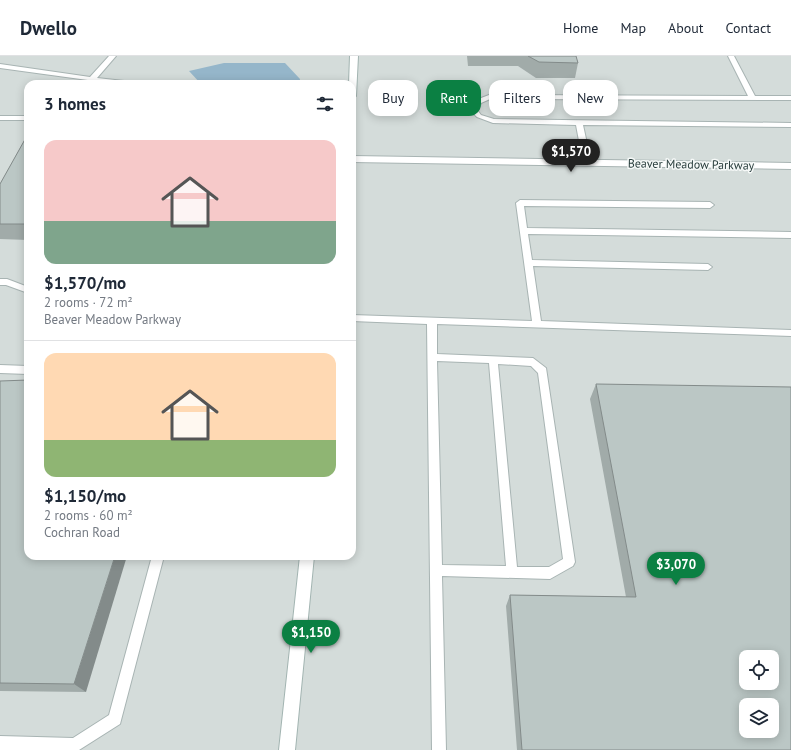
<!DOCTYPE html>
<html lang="en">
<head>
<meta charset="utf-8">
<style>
	:root { --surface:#fff; --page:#f6f6f7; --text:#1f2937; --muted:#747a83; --line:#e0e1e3; --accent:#0b8043 }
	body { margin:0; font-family:"PT Sans",sans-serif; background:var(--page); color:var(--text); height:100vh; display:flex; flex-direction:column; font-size:15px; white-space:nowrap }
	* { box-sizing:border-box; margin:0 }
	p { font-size:13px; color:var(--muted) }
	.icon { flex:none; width:22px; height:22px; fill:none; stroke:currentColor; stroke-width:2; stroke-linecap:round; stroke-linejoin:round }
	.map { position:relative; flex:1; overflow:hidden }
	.sheet { position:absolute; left:24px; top:24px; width:332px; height:480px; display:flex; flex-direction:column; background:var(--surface); border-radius:12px; box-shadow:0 2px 10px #0003 }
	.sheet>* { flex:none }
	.guide { position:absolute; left:368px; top:24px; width:363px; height:36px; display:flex; gap:8px }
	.fabs { position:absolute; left:739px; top:594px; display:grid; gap:8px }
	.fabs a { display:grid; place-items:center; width:40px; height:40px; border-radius:8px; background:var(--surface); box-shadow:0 2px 10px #0003; font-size:20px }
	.price { position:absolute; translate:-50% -34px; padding:0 9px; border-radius:14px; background:var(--accent); color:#fff; font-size:13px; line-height:26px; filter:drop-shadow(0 1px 2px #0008) }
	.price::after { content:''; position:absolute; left:50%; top:24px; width:12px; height:9px; margin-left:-6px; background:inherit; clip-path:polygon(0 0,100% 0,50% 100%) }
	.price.current { background:#222; color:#fff }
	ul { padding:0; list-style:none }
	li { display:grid; align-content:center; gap:8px; height:212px; padding:0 20px }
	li+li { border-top:1px solid var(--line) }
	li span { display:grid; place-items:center; height:124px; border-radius:12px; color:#555 }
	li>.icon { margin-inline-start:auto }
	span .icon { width:72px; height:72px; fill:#fffc; stroke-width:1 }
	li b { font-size:17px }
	h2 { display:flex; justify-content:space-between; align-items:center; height:48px; padding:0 20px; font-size:17px }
	.tag { padding:0 14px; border-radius:12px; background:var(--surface); box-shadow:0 2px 10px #0003; font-size:14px; line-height:36px }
	.tag.current { background:var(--accent); color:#fff }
	header { display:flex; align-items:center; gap:24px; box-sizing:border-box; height:56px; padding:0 20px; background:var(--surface); border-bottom:1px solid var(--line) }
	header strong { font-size:19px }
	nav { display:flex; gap:22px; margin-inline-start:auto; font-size:14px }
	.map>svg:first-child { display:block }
</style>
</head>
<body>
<header>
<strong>Dwello</strong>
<nav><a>Home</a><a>Map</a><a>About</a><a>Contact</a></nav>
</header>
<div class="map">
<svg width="791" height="694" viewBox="0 0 791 694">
	<rect width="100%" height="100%" fill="#e5edeb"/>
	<path fill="#d4dcda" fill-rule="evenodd" d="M0,0H791V694H0ZM28,28H352V500H28ZM746,601H772V627H746ZM746,649H772V675H746Z"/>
	<path fill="#95b6ca" d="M224,7H285L300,23L299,28H201L189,15Z"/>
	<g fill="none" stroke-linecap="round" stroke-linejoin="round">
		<defs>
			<path id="lane" d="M109,0H116L97,22L133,26L136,28H117L0,12V8L90,21Z
				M728,0H734L755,40H791V44L490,43L481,47L478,55L481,59L494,63L791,67V71L583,69L591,106L587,108L583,106L576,69L493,67L477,61L471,55L476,44L489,39L748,40Z
				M0,60H28V64H0Z
				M520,144L710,146L714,149L710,152L524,150L527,172L791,176V182L528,178L532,204L708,208L712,211L708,214L533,210L541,265L791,274V280L437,268V298L533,302L546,312L575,506L573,510L550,523L442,520L446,694H432L427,268L352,265V259L532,265L516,147ZM437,305L489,307L506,510L442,509ZM498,308L531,310L538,317L563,503L549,511H517Z
				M0,223H7L28,231V237L6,229H0Z
				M0,309L28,310V318L0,317Z
				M152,500H164L120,668L79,694H0V680L73,682L109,659Z"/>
			<path id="street" d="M352,100L791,107V113L352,106Z"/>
			<path id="secondary" d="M350,0H358L356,40L352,42V28H349Z
				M300,500H314L295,694H279Z"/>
		</defs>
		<use href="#lane" stroke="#a8b4b3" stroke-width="2"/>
		<use href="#street" stroke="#a8b4b3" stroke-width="2"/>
		<use href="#secondary" stroke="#a2b4b1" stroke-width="2"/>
		<use href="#lane" fill="#fff" fill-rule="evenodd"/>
		<use href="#street" fill="#fff" fill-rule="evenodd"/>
		<use href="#secondary" fill="#fff" fill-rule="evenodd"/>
	</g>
	<path fill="#a1aba9" d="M467,0H576L578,7L575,22H536L518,10H468Z
		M28,78V184L0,183V128Z
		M0,325L86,636L0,635Z
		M596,328L791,694H517L506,550L510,539L626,541L590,343Z"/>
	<path fill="#838b8a" d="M115,500H127L86,636L74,628Z"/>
	<path fill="#bbc7c5" stroke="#838b8a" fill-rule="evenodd" d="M528,0H576L578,7L539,6Z
		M28,78V168H0V128Z
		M28,324V500H115L74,628L0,627V325Z
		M596,328L791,331V694H522L510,539L636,541ZM746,601H772V627H746ZM746,649H772V675H746Z"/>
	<g text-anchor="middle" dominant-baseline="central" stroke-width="3" stroke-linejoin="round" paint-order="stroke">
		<g font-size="12" fill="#273c3b" stroke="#f6f9f8">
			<text transform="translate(691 108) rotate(1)">Beaver Meadow Parkway</text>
		</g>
	</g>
</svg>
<div class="fabs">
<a><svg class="icon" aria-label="locate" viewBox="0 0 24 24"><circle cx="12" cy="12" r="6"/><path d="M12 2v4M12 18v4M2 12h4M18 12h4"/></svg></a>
<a><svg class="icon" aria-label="layers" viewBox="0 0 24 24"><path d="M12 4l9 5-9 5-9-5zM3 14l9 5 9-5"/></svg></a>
</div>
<b class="price current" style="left:571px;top:117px">$1,570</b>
<b class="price" style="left:676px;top:530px">$3,070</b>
<b class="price" style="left:311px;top:598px">$1,150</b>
<div class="guide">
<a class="tag">Buy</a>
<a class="tag current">Rent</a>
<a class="tag">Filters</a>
<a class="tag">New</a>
</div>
<section class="sheet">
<h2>3 homes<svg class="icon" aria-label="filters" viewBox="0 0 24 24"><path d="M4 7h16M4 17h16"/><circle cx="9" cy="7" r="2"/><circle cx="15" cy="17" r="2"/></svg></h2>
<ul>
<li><span style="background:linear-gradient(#f6c9c9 65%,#7fa58c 0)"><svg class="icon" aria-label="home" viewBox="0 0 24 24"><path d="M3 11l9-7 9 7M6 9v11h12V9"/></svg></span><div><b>$1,570/mo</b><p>2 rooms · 72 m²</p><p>Beaver Meadow Parkway</p></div></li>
<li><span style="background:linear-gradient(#ffd9b3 70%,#8fb573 0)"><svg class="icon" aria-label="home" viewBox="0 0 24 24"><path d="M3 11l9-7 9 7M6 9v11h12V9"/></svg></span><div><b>$1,150/mo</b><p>2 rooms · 60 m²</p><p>Cochran Road</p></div></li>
</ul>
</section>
</div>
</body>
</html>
